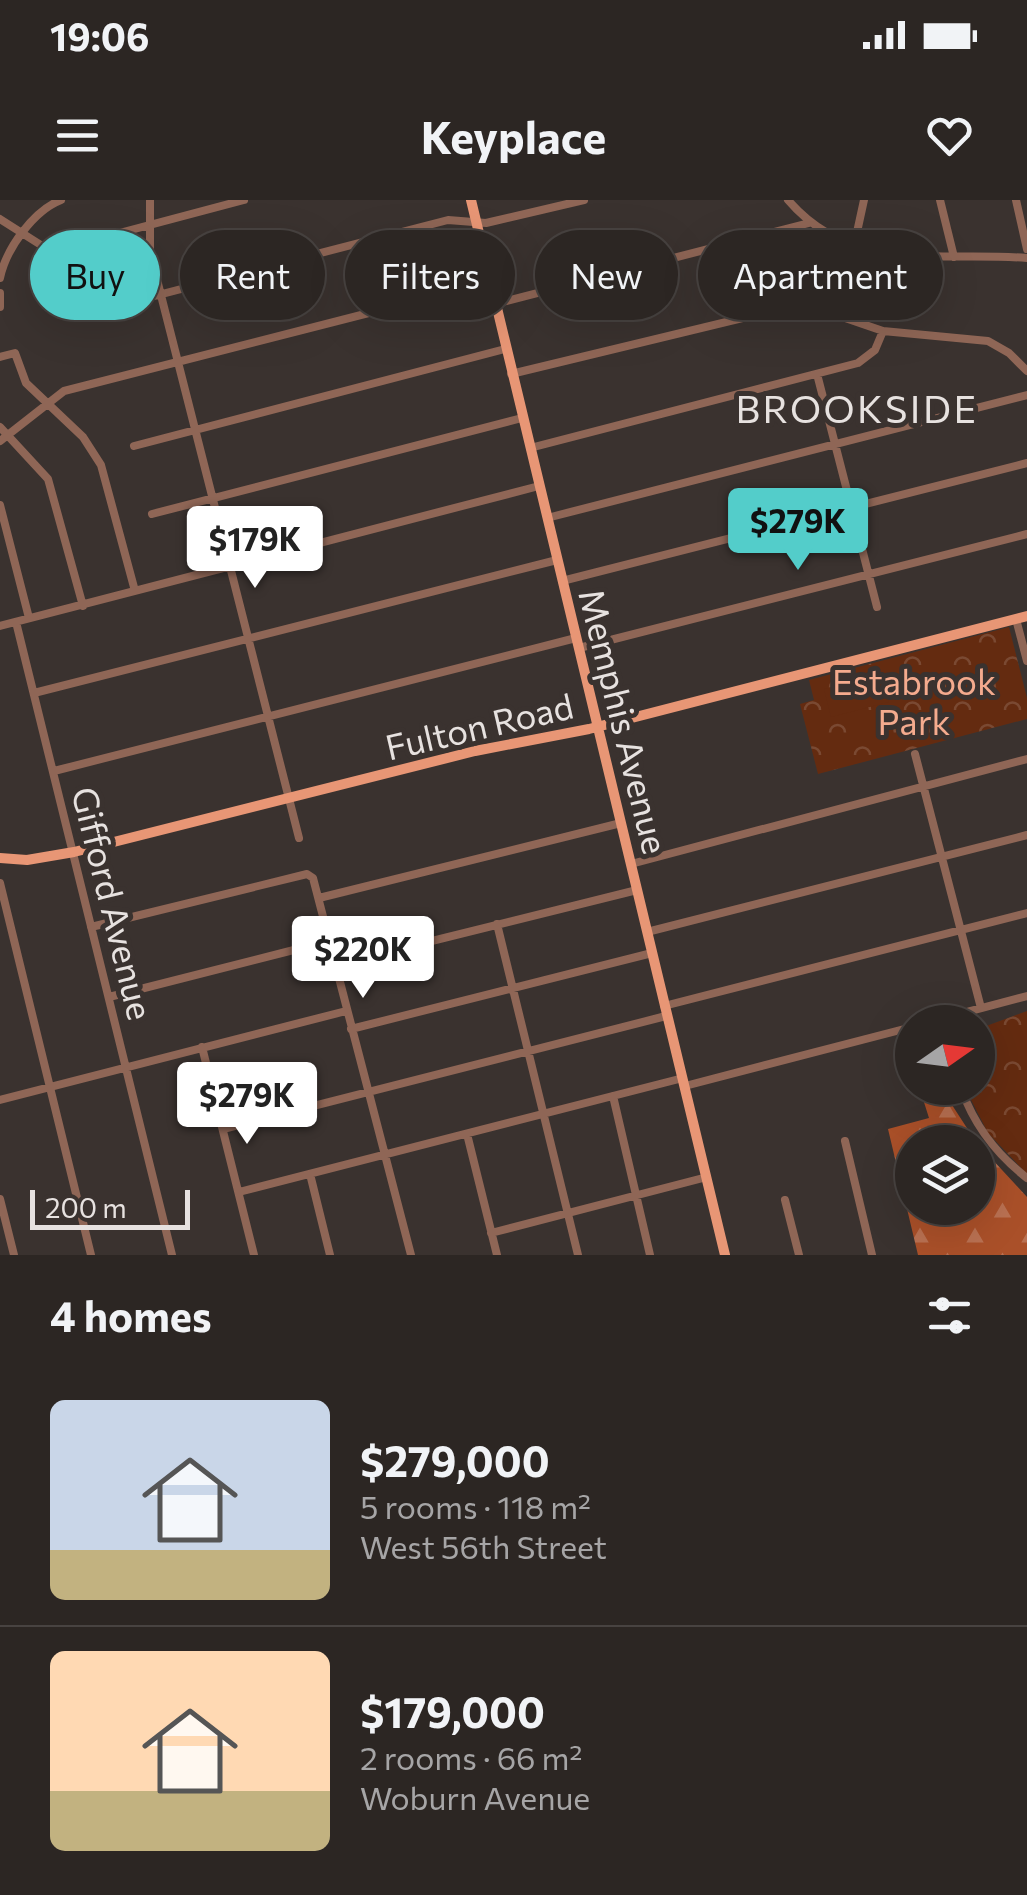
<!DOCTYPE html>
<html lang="en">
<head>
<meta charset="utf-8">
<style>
	:root { --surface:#2c2623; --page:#383230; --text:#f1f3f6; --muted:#a6a5a6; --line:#484341; --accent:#53cdca }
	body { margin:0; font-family:Commissioner,sans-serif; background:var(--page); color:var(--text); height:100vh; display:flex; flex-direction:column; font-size:38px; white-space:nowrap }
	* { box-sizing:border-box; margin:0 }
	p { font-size:32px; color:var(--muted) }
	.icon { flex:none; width:55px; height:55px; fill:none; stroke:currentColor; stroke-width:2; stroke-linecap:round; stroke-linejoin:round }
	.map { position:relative; height:1055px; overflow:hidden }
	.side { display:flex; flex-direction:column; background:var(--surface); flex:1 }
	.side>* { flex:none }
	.guide { position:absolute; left:30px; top:30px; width:968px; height:90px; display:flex; gap:20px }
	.needle { width:65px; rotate:76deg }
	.buttons { position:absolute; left:895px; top:805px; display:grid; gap:20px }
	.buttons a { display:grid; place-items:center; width:100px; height:100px; border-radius:50%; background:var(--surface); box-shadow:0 10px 40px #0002,0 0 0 2px var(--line); font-size:50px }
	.scale { position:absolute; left:30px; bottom:25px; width:160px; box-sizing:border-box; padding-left:10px; border:5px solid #e7e2e0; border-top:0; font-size:28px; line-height:35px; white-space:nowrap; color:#e7e2e0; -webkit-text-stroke:8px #3a322f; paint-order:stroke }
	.price { position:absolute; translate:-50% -85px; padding:0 22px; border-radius:10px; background:#fff; color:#222; font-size:32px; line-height:65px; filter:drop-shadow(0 2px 5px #0008) }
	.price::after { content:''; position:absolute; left:50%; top:60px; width:30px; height:22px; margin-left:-15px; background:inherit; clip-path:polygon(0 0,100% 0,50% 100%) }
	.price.active { background:var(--accent); color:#111 }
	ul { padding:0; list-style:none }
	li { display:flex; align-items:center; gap:30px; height:250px; padding:0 50px }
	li+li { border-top:2px solid var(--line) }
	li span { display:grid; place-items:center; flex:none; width:280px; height:200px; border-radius:15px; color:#555 }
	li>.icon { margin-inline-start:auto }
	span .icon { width:120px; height:120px; fill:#fffc; stroke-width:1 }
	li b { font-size:42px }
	h2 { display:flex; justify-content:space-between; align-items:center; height:120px; padding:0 50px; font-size:42px }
	.pill { padding:0 35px; border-radius:45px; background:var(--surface); box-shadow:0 10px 40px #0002,0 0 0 2px var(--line); font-size:35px; line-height:90px }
	.pill.active { background:var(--accent); color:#111 }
	.status { display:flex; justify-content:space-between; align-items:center; height:70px; padding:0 50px; background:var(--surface); direction:ltr }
	.status svg { height:28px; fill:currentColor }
	header { display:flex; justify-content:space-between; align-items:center; height:130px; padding:0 50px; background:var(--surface); font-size:45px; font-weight:700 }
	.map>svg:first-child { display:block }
</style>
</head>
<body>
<div class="status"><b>19:06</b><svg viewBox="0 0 49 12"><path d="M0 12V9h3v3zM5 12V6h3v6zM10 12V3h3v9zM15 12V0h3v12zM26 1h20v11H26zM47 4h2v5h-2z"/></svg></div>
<header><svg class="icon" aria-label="menu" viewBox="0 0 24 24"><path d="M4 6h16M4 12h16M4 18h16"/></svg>Keyplace<svg class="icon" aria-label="heart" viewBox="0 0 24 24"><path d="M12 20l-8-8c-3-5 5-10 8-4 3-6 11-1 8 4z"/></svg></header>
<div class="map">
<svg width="1027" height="1055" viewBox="0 0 1027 1055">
	<defs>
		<pattern id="forest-firs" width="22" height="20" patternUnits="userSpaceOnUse" patternTransform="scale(2.5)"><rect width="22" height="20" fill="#aa5029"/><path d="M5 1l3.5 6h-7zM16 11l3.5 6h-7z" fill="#ba7152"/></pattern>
		<pattern id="park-crowns" width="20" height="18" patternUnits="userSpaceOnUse" patternTransform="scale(2.5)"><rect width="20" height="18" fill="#642b10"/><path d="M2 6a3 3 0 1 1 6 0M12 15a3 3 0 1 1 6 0" fill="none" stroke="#7a4932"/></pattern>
	</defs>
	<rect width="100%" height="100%" fill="#3a322f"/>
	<path fill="url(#forest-firs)" d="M912,857V888H941L976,942H912V1008H978V944L1027,997V1055H918L888,929L929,918L923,899L907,890L899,858Z"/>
	<path fill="url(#park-crowns)" d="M1009,427L1027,498V519L818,574L800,504L814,500L809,480Z
		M1027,811V974L988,933L965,888H978V829Z"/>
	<path fill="#642b10" d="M882,475L889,502L831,517L824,489Z"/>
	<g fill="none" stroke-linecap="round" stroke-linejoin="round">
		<path stroke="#8f6656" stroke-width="8" d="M150,0V52L299,638
			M788,0C852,75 941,51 1027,58
			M940,0L954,57
			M1016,0L1027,49
			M0,19L44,47L63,48L244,0
			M0,78C6,49 33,11 61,0
			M0,93V107
			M133,95L136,107L117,112L114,100Z
			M135,101L448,20L486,23L584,0
			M495,104L809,23
			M822,110L854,46L864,0
			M0,157L15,153L26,183L83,237L101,265L135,391
			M511,174L788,107L816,108L883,131L988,141L1009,153L1027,171
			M817,174L877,407
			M0,227L48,279L83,406
			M0,241L64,191L490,82
			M134,246L505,149
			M530,248L858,163L875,150L883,131
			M0,305L29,418
			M152,314L522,218
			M547,318L1027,195
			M562,381L1027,263
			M1016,419L1027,461
			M16,422L172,1055
			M0,426L539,286
			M579,448L1027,334
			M34,493L557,360
			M915,554L981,808
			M54,571L576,438
			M631,664L1027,559
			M0,683L91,1055
			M319,698L621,623
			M497,724L578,1055
			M91,727L307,674L313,678L411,1055
			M647,732L1027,635
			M335,765L637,690
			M109,797L329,741
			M664,806L1027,713
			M929,822L1027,796
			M351,829L652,753
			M202,847L254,1055
			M685,886L912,827
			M961,888C974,925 995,953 1027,978
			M613,896L650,1055
			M0,900L346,811
			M223,929L666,816
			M467,934L497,1055
			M845,941L872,1055
			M310,974L330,1055
			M239,992L683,878
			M0,999L14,1055
			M785,1000L799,1055
			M491,1033L707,977"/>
		<path stroke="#e89675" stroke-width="10" d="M471,0L725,1055
			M0,658L27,660L74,652L475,551L589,529L1027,416"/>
	</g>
	<g text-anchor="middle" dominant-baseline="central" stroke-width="10" stroke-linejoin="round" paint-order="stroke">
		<g font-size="35" fill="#f4ab8e" stroke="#3a322f">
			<text x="914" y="480">Estabrook<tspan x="914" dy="40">Park</tspan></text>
		</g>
		<g font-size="35" fill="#e7e2e0" stroke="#3a322f">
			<text transform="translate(625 521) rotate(76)">Memphis Avenue</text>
			<text transform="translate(479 525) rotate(-13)">Fulton Road</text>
			<text transform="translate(114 703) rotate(76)">Gifford Avenue</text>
		</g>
		<g font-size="38" letter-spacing="2.5" fill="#e7e2e0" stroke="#3a322f">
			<text x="857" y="207">BROOKSIDE</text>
		</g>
	</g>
</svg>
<div class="buttons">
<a><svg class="needle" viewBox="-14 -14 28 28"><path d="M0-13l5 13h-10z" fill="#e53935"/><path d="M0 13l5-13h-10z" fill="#a6a5a6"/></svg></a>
<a><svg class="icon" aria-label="layers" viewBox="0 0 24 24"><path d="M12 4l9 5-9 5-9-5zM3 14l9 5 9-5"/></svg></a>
</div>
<div class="scale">200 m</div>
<b class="price active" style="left:798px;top:373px">$279K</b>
<b class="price" style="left:255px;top:391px">$179K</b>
<b class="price" style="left:363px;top:801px">$220K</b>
<b class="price" style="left:247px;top:947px">$279K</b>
<div class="guide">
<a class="pill active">Buy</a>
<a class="pill">Rent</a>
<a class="pill">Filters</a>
<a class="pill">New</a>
<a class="pill">Apartment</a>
</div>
</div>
<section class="side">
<h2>4 homes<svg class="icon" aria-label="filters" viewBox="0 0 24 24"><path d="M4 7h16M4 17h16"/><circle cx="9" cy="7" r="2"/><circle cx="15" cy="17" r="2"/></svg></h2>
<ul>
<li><span style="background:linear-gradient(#c9d6e8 75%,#c2b280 0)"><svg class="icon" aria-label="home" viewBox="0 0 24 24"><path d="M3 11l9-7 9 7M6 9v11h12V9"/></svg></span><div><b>$279,000</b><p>5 rooms · 118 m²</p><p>West 56th Street</p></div></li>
<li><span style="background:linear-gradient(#ffd9b3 70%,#c2b280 0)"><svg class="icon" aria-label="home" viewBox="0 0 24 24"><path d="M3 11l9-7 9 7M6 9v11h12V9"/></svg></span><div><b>$179,000</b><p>2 rooms · 66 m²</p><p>Woburn Avenue</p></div></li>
</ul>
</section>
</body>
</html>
